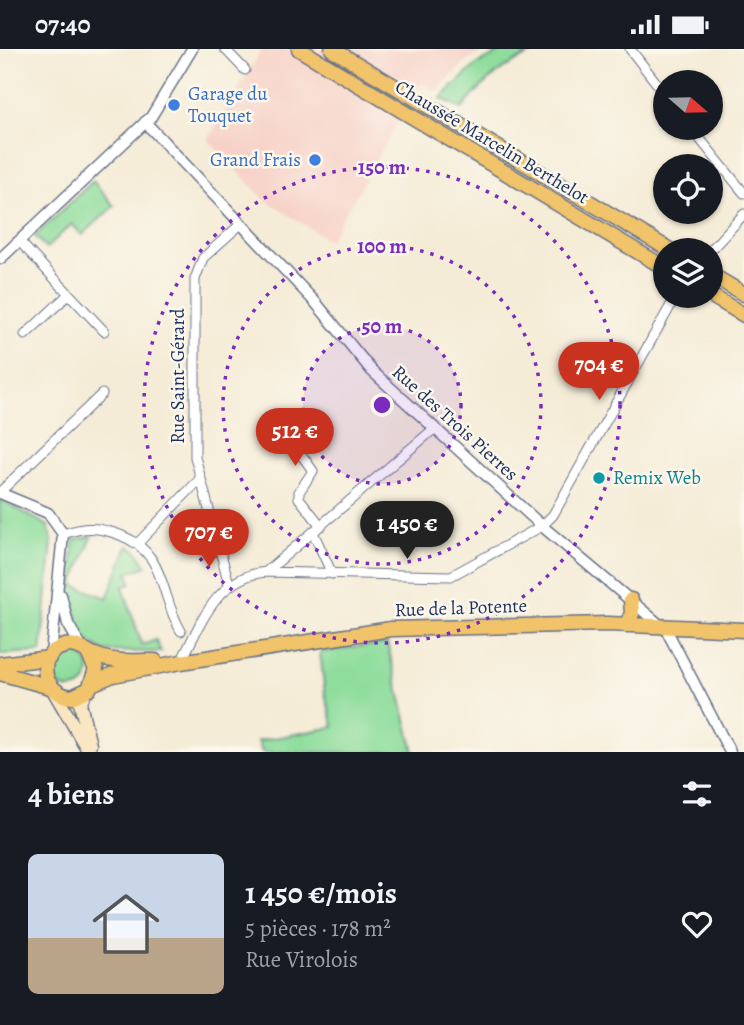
<!DOCTYPE html>
<html lang="fr">
<head>
<meta charset="utf-8">
<style>
	:root { --surface:#171b24; --page:#20242c; --text:#f1f3f6; --muted:#9ea1a6; --line:#363941; --accent:#c8321e }
	body { margin:0; font-family:Alegreya,serif; background:var(--page); color:var(--text); height:100vh; display:flex; flex-direction:column; font-size:26px; white-space:nowrap }
	* { box-sizing:border-box; margin:0 }
	p { font-size:23px; color:var(--muted) }
	.icon { flex:none; width:38px; height:38px; fill:none; stroke:currentColor; stroke-width:2; stroke-linecap:round; stroke-linejoin:round }
	.map { position:relative; height:703px; overflow:hidden }
	.drawer { display:flex; flex-direction:column; background:var(--surface); flex:1 }
	.drawer>* { flex:none }
	.needle { width:46px; rotate:110deg }
	.controls { position:absolute; left:653px; top:21px; display:grid; gap:14px }
	.controls a { display:grid; place-items:center; width:70px; height:70px; border-radius:50%; background:var(--surface); box-shadow:0 2px 5px #0004; font-size:35px }
	.price { position:absolute; translate:-50% -60px; padding:0 16px; border-radius:24px; background:var(--accent); color:#fff; font-size:23px; line-height:46px; filter:drop-shadow(0 2px 4px #0008) }
	.price::after { content:''; position:absolute; left:50%; top:42px; width:21px; height:16px; margin-left:-10px; background:inherit; clip-path:polygon(0 0,100% 0,50% 100%) }
	.price.active { background:#222; color:#fff }
	ul { padding:0; list-style:none }
	li { display:flex; align-items:center; gap:21px; height:175px; padding:0 28px }
	li+li { border-top:2px solid var(--line) }
	li span { display:grid; place-items:center; flex:none; width:196px; height:140px; border-radius:10px; color:#555 }
	li>.icon { margin-inline-start:auto }
	span .icon { width:84px; height:84px; fill:#fffc; stroke-width:1 }
	li b { font-size:30px }
	h2 { display:flex; justify-content:space-between; align-items:center; height:84px; padding:0 28px; font-size:30px }
	.status { display:flex; justify-content:space-between; align-items:center; height:49px; padding:0 35px; background:var(--surface); direction:ltr }
	.status svg { height:19px; fill:currentColor }
	.map>svg:first-child { display:block }
</style>
</head>
<body>
<div class="status"><b>07:40</b><svg viewBox="0 0 49 12"><path d="M0 12V9h3v3zM5 12V6h3v6zM10 12V3h3v9zM15 12V0h3v12zM26 1h20v11H26zM47 4h2v5h-2z"/></svg></div>
<div class="map">
<svg width="744" height="703" viewBox="0 0 744 703">
	<rect width="100%" height="100%" fill="#fbf7ec"/>
	<filter id="ink" filterUnits="userSpaceOnUse"><feTurbulence type="fractalNoise" baseFrequency=".0143" numOctaves="2"/><feDisplacementMap in="SourceGraphic" scale="14" xChannelSelector="R" yChannelSelector="G"/><feConvolveMatrix kernelMatrix="1 2 1 2 8 2 1 2 1" color-interpolation-filters="sRGB"/></filter>
	<filter id="wash" filterUnits="userSpaceOnUse"><feTurbulence type="fractalNoise" baseFrequency=".00686" numOctaves="4" result="noise"/><feDisplacementMap in="SourceGraphic" scale="28" xChannelSelector="R" yChannelSelector="G"/><feGaussianBlur stdDeviation="1.57" result="paint"/><feColorMatrix in="noise" values="0 0 0 0 0 0 0 0 0 0 0 0 0 0 0 0 0 1.4 0 .05"/><feComposite in="paint" operator="in"/></filter>
	<g filter="url(#wash)">
		<rect width="100%" height="100%" fill="#f5ecd7"/>
		<path fill="#f7d1c7" d="M262,0H489L469,10L436,42L421,34L329,192L263,149L208,91Z"/>
		<path fill="#8edd9c" stroke="#54867d" stroke-width="2" d="M505,0H541C505,16 486,29 462,60L441,49L475,17Z
			M93,132L114,157L82,186L72,175L46,199L35,187Z
			M0,450L48,477L52,492L41,603L0,605Z
			M92,487L73,536L107,549L128,497L136,501L147,517L128,524L131,534L123,538L142,596L156,591L161,603L104,602L83,588L69,540L74,491Z
			M387,594L414,703H262L258,692L334,678L325,645L320,603Z
			M53 622a18 18 0 1 1 36 0a18 18 0 1 1-36 0Z"/>
	</g>
	<g filter="url(#ink)">
		<g fill="none" stroke-linecap="round" stroke-linejoin="round">
			<defs>
				<path id="minor" d="M225,0L245,21
					M630,0L665,45
					M691,79L744,144
					M20,193L104,282
					M710,202L744,165
					M25,286L69,245
					M316,369L291,391L313,422L299,443V449L321,477
					M0,443L102,345
					M313,483L332,525
					M63,485C86,477 98,478 120,486C167,504 159,545 181,582
					M138,494L199,431
					M266,523L435,379
					M229,535L195,408V230L203,209L242,174
					M181,613C201,574 217,527 266,523L451,527L542,477L553,466L676,247"/>
				<path id="tertiary" d="M145,73L316,254L372,322L542,477L667,582L730,703
					M0,210L151,68L192,0
					M0,444L48,464L63,485L51,605
					M61,546L68,575L82,599"/>
				<path id="secondary" d="M53,641L89,703
					M85,644L80,654L90,696"/>
				<path id="primary" d="M299,0L665,219
					M332,0L670,201
					M710,225L744,245
					M710,246L744,266
					M626,576L632,565L631,551
					M87,602L96,620L89,640L72,648C43,646 33,605 65,597C77,594 85,602 95,606C113,614 136,612 155,612
					M0,615L49,609
					M0,624L50,638
					M94,634L113,626L181,613L391,580L608,575L744,581"/>
			</defs>
			<use href="#minor" stroke="#677188" stroke-width="11"/>
			<use href="#tertiary" stroke="#677188" stroke-width="13"/>
			<use href="#secondary" stroke="#677188" stroke-width="15"/>
			<use href="#primary" stroke="#677188" stroke-width="17"/>
			<use href="#minor" stroke="#fff" stroke-width="9"/>
			<use href="#tertiary" stroke="#fff" stroke-width="10"/>
			<use href="#secondary" stroke="#f9e7c3" stroke-width="12"/>
			<use href="#primary" stroke="#f1c36a" stroke-width="14"/>
		</g>
	</g>
	<circle cx="382" cy="356" r="79" fill="#7b2cbf" fill-opacity=".12"/>
	<g fill="none" stroke="#7b2cbf" stroke-width="3.5" stroke-dasharray="3.5 7">
		<circle cx="382" cy="356" r="79"/>
		<circle cx="382" cy="356" r="159"/>
		<circle cx="382" cy="356" r="238"/>
	</g>
	<g fill="#3f7fe0" stroke="#fbf7ec" stroke-width="2.5">
		<circle cx="174" cy="56" r="7"/>
		<circle cx="315" cy="111" r="7"/>
	</g>
	<circle fill="#0f9aa8" stroke="#fbf7ec" stroke-width="2.5" cx="599" cy="429" r="7"/>
	<g text-anchor="middle" dominant-baseline="central" stroke-width="5" stroke-linejoin="round" paint-order="stroke">
		<g font-size="19" fill="#366cbe" stroke="#fbf7ec" text-anchor="start">
			<text x="188" y="45">Garage du<tspan x="188" dy="22">Touquet</tspan></text>
			<text x="301" y="111" text-anchor="end">Grand Frais</text>
		</g>
		<g font-size="19" fill="#1b2f5e" stroke="#fbf7ec">
			<text transform="translate(492 93) rotate(31)">Chaussée Marcelin Berthelot</text>
			<text transform="translate(178 327) rotate(-90)">Rue Saint-Gérard</text>
			<text transform="translate(455 374) rotate(42)">Rue des Trois Pierres</text>
			<text transform="translate(461 559) rotate(-2)">Rue de la Potente</text>
		</g>
		<g font-size="19" fill="#0d838f" stroke="#fbf7ec" text-anchor="start">
			<text x="613" y="429">Remix Web</text>
		</g>
	</g>
	<circle cx="382" cy="356" r="10" fill="#7b2cbf" stroke="#fbf7ec" stroke-width="3.5"/>
	<g font-size="21" text-anchor="middle" font-weight="bold" fill="#7b2cbf" stroke="#fbf7ec" stroke-width="5" stroke-linejoin="round" paint-order="stroke">
		<text x="382" y="125">150 m</text>
		<text x="382" y="204">100 m</text>
		<text x="382" y="284">50 m</text>
	</g>
</svg>
<div class="controls">
<a><svg class="needle" viewBox="-14 -14 28 28"><path d="M0-13l5 13h-10z" fill="#e53935"/><path d="M0 13l5-13h-10z" fill="#9ea1a6"/></svg></a>
<a><svg class="icon" aria-label="locate" viewBox="0 0 24 24"><circle cx="12" cy="12" r="6"/><path d="M12 2v4M12 18v4M2 12h4M18 12h4"/></svg></a>
<a><svg class="icon" aria-label="layers" viewBox="0 0 24 24"><path d="M12 4l9 5-9 5-9-5zM3 14l9 5 9-5"/></svg></a>
</div>
<b class="price" style="left:599px;top:353px">704 €</b>
<b class="price" style="left:295px;top:419px">512 €</b>
<b class="price active" style="left:407px;top:512px">1 450 €</b>
<b class="price" style="left:209px;top:520px">707 €</b>
</div>
<section class="drawer">
<h2>4 biens<svg class="icon" aria-label="filters" viewBox="0 0 24 24"><path d="M4 7h16M4 17h16"/><circle cx="9" cy="7" r="2"/><circle cx="15" cy="17" r="2"/></svg></h2>
<ul>
<li><span style="background:linear-gradient(#c9d6e8 60%,#b9a48a 0)"><svg class="icon" aria-label="home" viewBox="0 0 24 24"><path d="M3 11l9-7 9 7M6 9v11h12V9"/></svg></span><div><b>1 450 €/mois</b><p>5 pièces · 178 m²</p><p>Rue Virolois</p></div><svg class="icon" aria-label="heart" viewBox="0 0 24 24"><path d="M12 20l-8-8c-3-5 5-10 8-4 3-6 11-1 8 4z"/></svg></li>
</ul>
</section>
</body>
</html>
